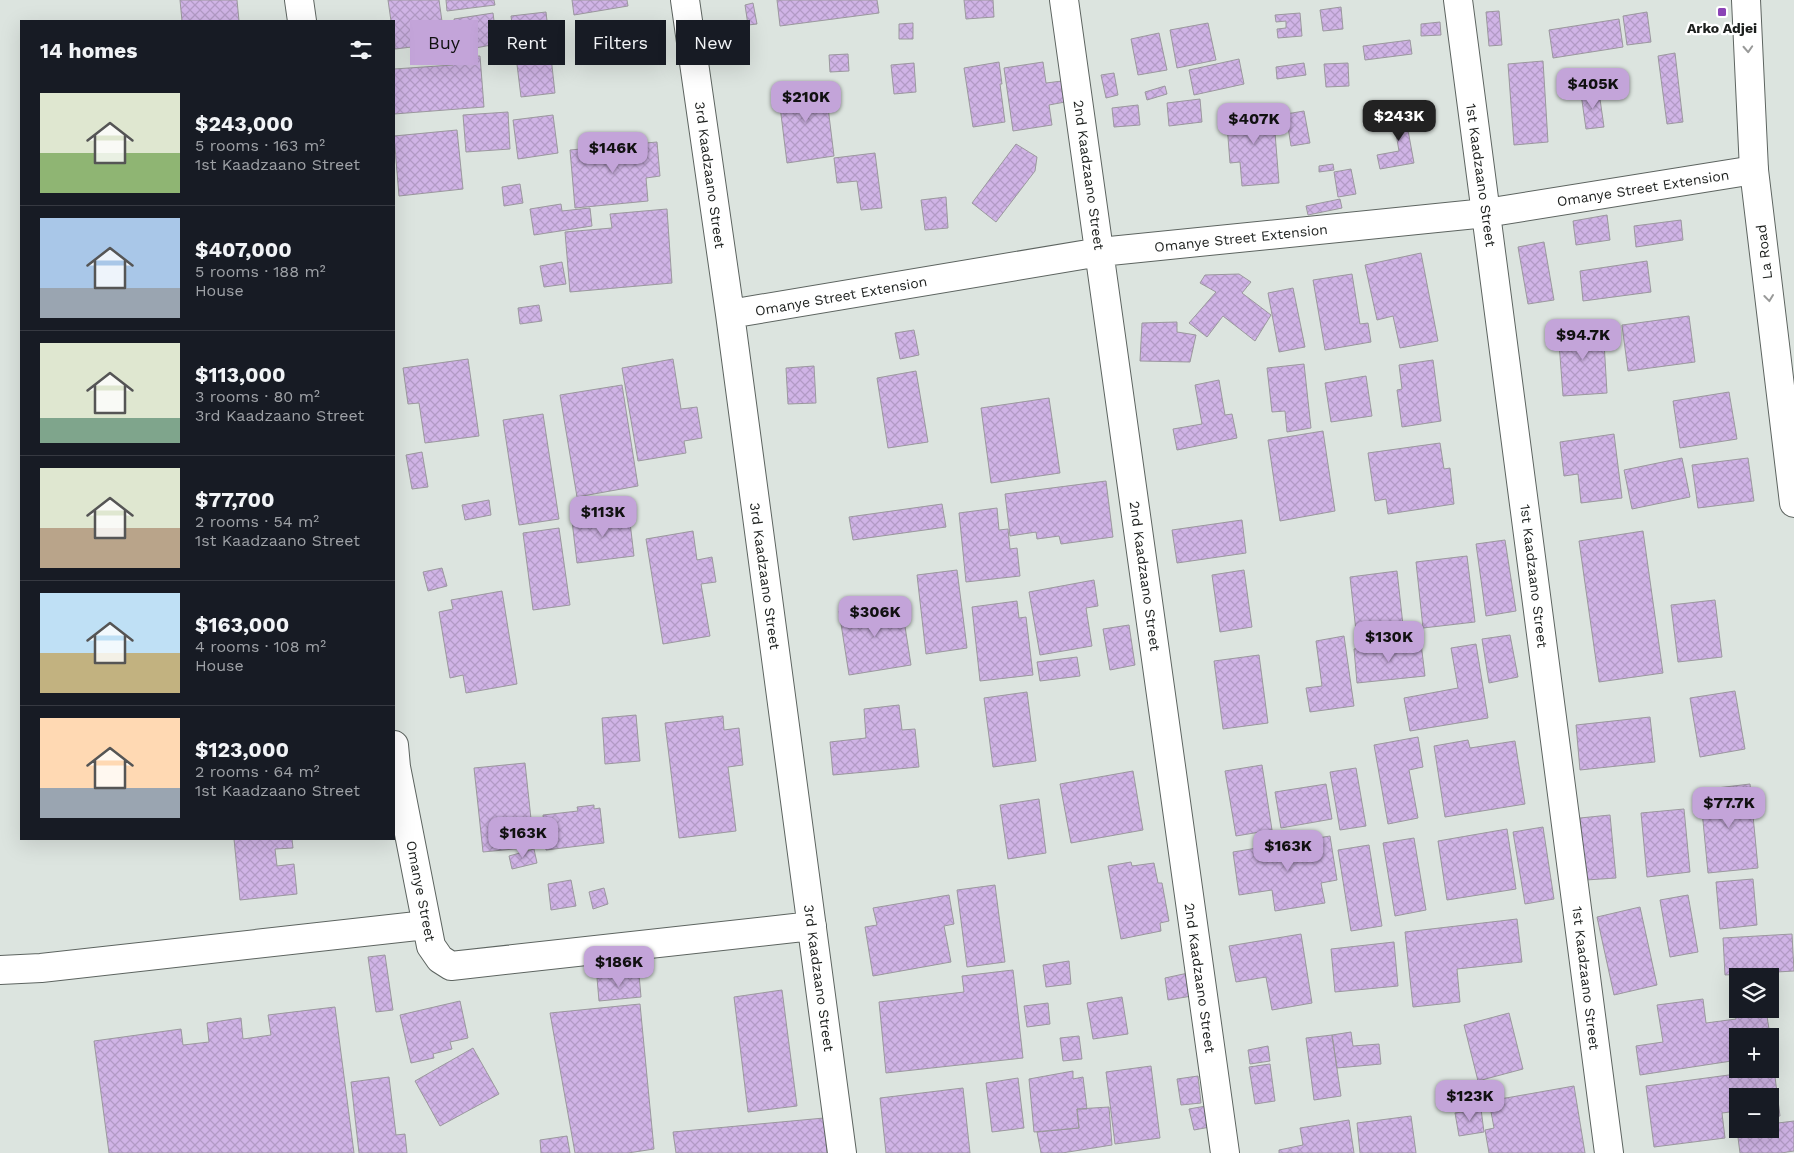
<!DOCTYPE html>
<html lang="en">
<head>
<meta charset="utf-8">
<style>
	:root { --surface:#171b24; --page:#20242c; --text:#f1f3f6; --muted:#9ea1a6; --line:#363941; --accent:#c3a4d9 }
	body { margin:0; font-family:"Work Sans",sans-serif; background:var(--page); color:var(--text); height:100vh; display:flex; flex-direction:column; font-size:19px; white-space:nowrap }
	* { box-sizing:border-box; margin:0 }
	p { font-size:16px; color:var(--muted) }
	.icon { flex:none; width:28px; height:28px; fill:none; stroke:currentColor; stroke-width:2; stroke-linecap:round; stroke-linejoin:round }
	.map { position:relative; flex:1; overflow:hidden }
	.panel { position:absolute; left:20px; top:20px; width:375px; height:820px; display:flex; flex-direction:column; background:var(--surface); border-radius:0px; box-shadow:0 5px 20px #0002 }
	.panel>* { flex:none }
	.top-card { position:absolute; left:410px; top:20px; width:475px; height:45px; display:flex; gap:10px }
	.tools { position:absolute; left:1729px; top:968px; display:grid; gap:10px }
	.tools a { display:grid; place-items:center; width:50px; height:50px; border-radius:0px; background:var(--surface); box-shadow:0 5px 20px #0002; font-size:25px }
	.price { position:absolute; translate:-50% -42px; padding:0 11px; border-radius:10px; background:var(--accent); color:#111; font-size:16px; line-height:32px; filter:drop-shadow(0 1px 2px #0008) }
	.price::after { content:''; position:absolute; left:50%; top:30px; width:15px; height:11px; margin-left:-8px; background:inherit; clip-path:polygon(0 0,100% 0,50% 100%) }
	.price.current { background:#222; color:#fff }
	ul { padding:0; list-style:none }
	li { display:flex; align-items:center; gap:15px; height:125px; padding:0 20px }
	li+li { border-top:1px solid var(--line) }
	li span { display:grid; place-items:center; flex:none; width:140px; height:100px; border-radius:0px; color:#555 }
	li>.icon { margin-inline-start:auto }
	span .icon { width:60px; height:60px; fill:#fffc; stroke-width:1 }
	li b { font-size:21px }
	h2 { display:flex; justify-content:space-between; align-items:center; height:60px; padding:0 20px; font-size:21px }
	.tag { padding:0 18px; border-radius:0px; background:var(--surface); box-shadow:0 5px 20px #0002; font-size:18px; line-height:45px }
	.tag.current { background:var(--accent); color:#111 }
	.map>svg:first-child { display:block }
</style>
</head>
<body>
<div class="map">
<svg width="1794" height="1153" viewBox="0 0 1794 1153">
	<defs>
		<pattern id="building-cross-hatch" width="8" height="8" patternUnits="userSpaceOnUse" patternTransform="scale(1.25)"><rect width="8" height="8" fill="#d0b4e6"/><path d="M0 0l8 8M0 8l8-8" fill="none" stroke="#b29ac5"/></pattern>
	</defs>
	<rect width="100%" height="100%" fill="#dce4df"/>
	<path fill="url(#building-cross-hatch)" stroke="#9b989e" d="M180,0H237L239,21H182Z
		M388,0H439L445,43L395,49L394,21H391Z
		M446,0H494L495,5L447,11Z
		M572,0H627L628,6L574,15Z
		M777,0H877L879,13L780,26Z
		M964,0H993L994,17L966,19Z
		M753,3L757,24L748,25L745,5Z
		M1341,7L1343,29L1323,31L1320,10Z
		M1499,11L1502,45L1489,46L1486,12Z
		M546,12L555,93L521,97L511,16Z
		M1647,12L1651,42L1627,45L1623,16Z
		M493,13L497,44L459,51L454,19Z
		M1300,13L1302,36L1278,38L1277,29L1286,28V21L1276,22L1275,15Z
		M1619,19L1623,47L1553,58L1549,30Z
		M1440,22L1441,35L1421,36V24Z
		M913,23V39H899V24Z
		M1208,23L1216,60L1177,68L1170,30Z
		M1159,33L1167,70L1138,75L1131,39Z
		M1410,40L1412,54L1365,60L1363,46Z
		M1675,53L1683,122L1667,124L1658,56Z
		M848,54L849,71L830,72L829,55Z
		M480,56L484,107L394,114V69L453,65L452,57Z
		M1239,59L1244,84L1194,95L1189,70Z
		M1543,61L1548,142L1514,145L1508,64Z
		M999,62L1002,84H1000L1005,122L973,127L964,68Z
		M1043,62L1046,83L1062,81L1065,102L1049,105L1052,125L1013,131L1004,68Z
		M914,63L916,92L894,94L891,65Z
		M1304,63L1306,75L1277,79L1276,67Z
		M1348,63L1349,86L1326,87L1324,64Z
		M1114,73L1118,95L1106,98L1101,75Z
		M825,83L834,156L787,163L778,90Z
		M1165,86L1167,94L1147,100L1145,92Z
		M1599,92L1604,127L1586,129L1581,94Z
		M1200,99L1202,122L1169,126L1167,103Z
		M1403,103L1414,163L1380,169L1377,155L1399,151L1391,105Z
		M1138,105L1140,125L1114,127L1112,108Z
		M1273,108L1279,183L1242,186L1240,162L1230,163L1226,112Z
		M1304,111L1310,143L1291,146L1286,114Z
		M508,112L510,149L466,152L463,115Z
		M553,115L558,153L518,159L513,120Z
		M457,130L463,189L399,196L394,136Z
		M657,142L660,176L646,178L648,201L575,208L570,150Z
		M1016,144L1037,157L1035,171L996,222L972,203Z
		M875,153L882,208L861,210L857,181L837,183L834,158Z
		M1333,164L1334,170L1319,172V166Z
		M1351,169L1356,194L1338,197L1334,172Z
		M520,184L523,203L504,206L502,187Z
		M946,197L948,228L925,230L921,200Z
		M1340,199L1342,208L1308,215L1306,206Z
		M561,204L562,211L590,208L592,226L534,235L530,209Z
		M667,209L672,283L570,292L565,232L612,228L610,214Z
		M1607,215L1610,240L1576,245L1573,221Z
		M1681,220L1683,240L1636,247L1634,226Z
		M1544,242L1554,300L1528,304L1518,247Z
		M1421,253L1438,341L1400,348L1393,316L1377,320L1365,265Z
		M1647,261L1651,292L1583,301L1580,271Z
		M562,262L566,284L544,287L540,266Z
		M1239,274L1251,282L1242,293L1271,315L1255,341L1223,316L1207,337L1189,323L1216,292L1200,283L1205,275Z
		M1352,274L1360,324L1368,323L1371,342L1325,350L1313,280Z
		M1293,288L1305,347L1279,352L1268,293Z
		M539,305L542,321L520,324L518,308Z
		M1689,316L1695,362L1628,371L1622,325Z
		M1177,322V332L1196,335L1190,362L1140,361L1142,323Z
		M1603,325L1607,393L1563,396L1558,329Z
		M914,330L919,355L900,359L895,333Z
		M468,359L479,436L425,443L419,403L408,404L403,368Z
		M673,359L681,409L697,407L702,438L684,441L686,453L638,461L622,368Z
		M1433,360L1441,421L1402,427L1397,390L1402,389L1399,365Z
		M1304,364L1311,428L1287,432L1285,411L1272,412L1267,368Z
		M814,366L816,403L788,404L786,368Z
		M916,371L928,442L888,448L877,378Z
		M1366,376L1372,416L1331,422L1325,383Z
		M1219,380L1225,415L1232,414L1237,438L1177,450L1173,429L1202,424L1195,385Z
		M622,385L638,486L577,497L560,395Z
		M1729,392L1737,439L1680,448L1673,401Z
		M1049,398L1060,473L991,483L981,408Z
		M543,414L559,519L519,525L503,420Z
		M1323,431L1335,511L1280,521L1268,440Z
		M1614,434L1622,498L1581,503L1578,474L1564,476L1560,442Z
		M1440,443L1444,469L1450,468L1454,504L1388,514L1386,499L1375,501L1368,453Z
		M422,452L428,487L412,489L406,455Z
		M1682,458L1690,497L1632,509L1624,470Z
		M1748,458L1754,501L1698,508L1692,465Z
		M1106,481L1113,537L1061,544L1059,536L1037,539L1036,532L1010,536L1005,494Z
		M489,500L491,515L465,520L462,505Z
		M942,504L946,527L853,540L849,517Z
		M997,508L999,530L1008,529L1010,549L1017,548L1020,576L966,582L959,513Z
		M629,514L634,556L577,563L572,521Z
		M1242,520L1246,553L1177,563L1172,530Z
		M559,528L570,605L533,610L523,533Z
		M693,531L697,560L712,557L716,582L701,584L710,636L663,644L646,539Z
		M1643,531L1663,673L1599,682L1579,541Z
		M1505,540L1516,611L1486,616L1476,544Z
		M1467,556L1475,622L1423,628L1416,562Z
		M442,568L447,586L428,591L423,572Z
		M957,570L967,648L926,654L917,575Z
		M1244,570L1252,627L1220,632L1212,575Z
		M1397,571L1403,625L1356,631L1350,577Z
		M1094,580L1098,606L1086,608L1092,646L1040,655L1029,592Z
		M502,591L517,684L466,693L463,675L450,678L439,612L453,609L451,600Z
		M1715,600L1722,657L1678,662L1671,605Z
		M901,601L911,665L849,675L839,611Z
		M1017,601L1019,618L1026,617L1033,675L980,681L972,607Z
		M1129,625L1135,665L1110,670L1103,629Z
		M1510,635L1518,677L1489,683L1482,639Z
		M1344,636L1354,706L1310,712L1306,688L1322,686L1316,641Z
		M1421,643L1425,676L1357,683L1354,649Z
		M1476,644L1488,718L1410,731L1404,698L1458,688L1451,648Z
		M1259,655L1268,723L1223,729L1214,661Z
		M1077,657L1080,676L1040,681L1037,662Z
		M1735,691L1745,749L1700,757L1690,698Z
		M1027,692L1036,761L993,767L984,698Z
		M899,705L902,730L915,729L919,767L833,775L830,742L866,738L864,709Z
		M636,715L640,761L605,764L602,718Z
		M723,716L724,730L739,728L743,765L728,767L736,831L679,838L665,723Z
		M1650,717L1655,762L1580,770L1576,725Z
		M1418,737L1423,767L1409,770L1418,818L1388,824L1374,745Z
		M1468,740L1470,748L1515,741L1525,804L1445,817L1434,746Z
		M525,763L534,847L483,852L474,768Z
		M1262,765L1272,830L1236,836L1225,771Z
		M1356,768L1366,826L1340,830L1330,772Z
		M1133,771L1143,830L1071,843L1060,784Z
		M1326,784L1332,819L1281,828L1275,792Z
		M1750,784L1758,868L1708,873L1700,790Z
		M1039,799L1046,853L1008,859L1000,805Z
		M594,805V809L600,808L604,843L546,850L543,815L578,811L577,807Z
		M1684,809L1690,872L1647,877L1641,813Z
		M1610,815L1616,878L1586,880L1580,818Z
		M1543,827L1554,899L1525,904L1513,832Z
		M1507,829L1516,889L1447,900L1438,841Z
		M1330,836L1337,880L1321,883L1325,903L1275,911L1272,890L1239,895L1233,852Z
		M1414,838L1426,910L1395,916L1383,843Z
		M234,839H292L293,848L275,849L277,866L294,864L297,894L240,900Z
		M1369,845L1382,926L1351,931L1338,850Z
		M534,849L537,863L512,869L509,856Z
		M1131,862L1132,866L1154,863L1158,883H1162L1169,921L1160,923L1161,931L1121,939L1108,866Z
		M1753,879L1757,925L1720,929L1716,882Z
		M571,880L576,906L551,910L548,884Z
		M995,885L1005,962L967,967L957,890Z
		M604,888L608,904L593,909L589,892Z
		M949,895L954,924L944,926L951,962L873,976L865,927L877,925L873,908Z
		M1688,895L1698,952L1670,957L1660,900Z
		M1640,907L1657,985L1614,995L1597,917Z
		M1517,919L1522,962L1457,969L1460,1002L1413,1007L1405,932Z
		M1301,934L1312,1003L1272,1010L1266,977L1236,982L1229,946Z
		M1792,934L1794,971L1725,975L1723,938Z
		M1394,942L1398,986L1335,992L1331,949Z
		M385,955L393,1010L376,1012L368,957Z
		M1069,961L1071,984L1046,987L1043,965Z
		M1013,970L1023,1058L886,1073L879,1002L964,992L962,976Z
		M1188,973L1192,996L1168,1000L1165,978Z
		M639,974L641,997L599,1001L597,978Z
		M1738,983V1009H1766L1770,1036H1738V1060L1640,1075L1636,1046L1663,1042L1657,1005L1703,999L1706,1023L1736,1019L1731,984Z
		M782,990L797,1106L748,1112L734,997Z
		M1122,997L1128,1034L1093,1039L1087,1003Z
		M460,1001L468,1038L450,1042L452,1049L433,1054L434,1058L411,1063L400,1015Z
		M1048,1003L1050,1024L1027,1027L1024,1006Z
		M640,1004L654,1149L628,1153H575L550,1013Z
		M335,1007L354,1153H109L94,1041L181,1029L183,1045L209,1042L207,1023L241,1018L243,1039L271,1035L268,1015Z
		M1509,1013L1523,1069L1478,1081L1464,1025Z
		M1351,1032L1353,1046L1379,1044L1381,1064L1337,1068L1332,1035Z
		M1332,1035L1341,1096L1314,1100L1306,1038Z
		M1079,1036L1082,1059L1063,1061L1060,1038Z
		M1268,1046L1270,1061L1250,1064L1248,1050Z
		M473,1048L499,1094L440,1126L415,1081Z
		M1270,1064L1275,1101L1255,1104L1249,1067Z
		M1151,1066L1160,1138L1115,1144L1106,1072Z
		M1774,1069L1780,1116L1770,1117V1096H1738V1111L1722,1113L1725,1138L1654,1147L1646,1086Z
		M1073,1071V1079L1083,1077L1087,1109H1077L1079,1128L1034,1132L1029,1079Z
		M1198,1076L1201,1103L1181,1105L1177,1079Z
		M389,1077L396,1135L405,1134L407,1153H359L351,1082Z
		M1018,1078L1024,1128L992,1132L986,1083Z
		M1574,1086L1585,1153H1489L1485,1130L1494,1128L1489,1101Z
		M963,1088L970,1153H886L880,1098Z
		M1206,1106L1210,1127L1194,1130L1189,1109Z
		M1109,1107L1112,1145L1062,1153H1041L1037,1132L1079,1128L1077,1109Z
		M1481,1109L1484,1132L1459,1136L1455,1113Z
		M1411,1116L1416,1153H1360L1357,1123Z
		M824,1118L827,1153H676L673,1132Z
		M1349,1120L1354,1153H1279V1150L1303,1145L1300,1128Z
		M1794,1121V1151L1781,1153H1740L1737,1130L1770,1129V1124Z
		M567,1136L570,1153H541L540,1140Z"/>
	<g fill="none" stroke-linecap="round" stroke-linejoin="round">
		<defs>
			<path id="minor" d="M299,0L302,21
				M685,0L730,314L842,1153
				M1064,0L1225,1153
				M1458,0L1609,1153
				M730,314L1100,252L1486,213L1754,170
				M394,745L396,767L431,946L440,959L451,966L812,926
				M0,970L41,968L426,925"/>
			<path id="major" d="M1746,0L1754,170L1794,503"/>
		</defs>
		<use href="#minor" stroke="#5d6460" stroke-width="30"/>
		<use href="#major" stroke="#5d6460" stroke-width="30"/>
		<use href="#minor" stroke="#fff" stroke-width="28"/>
		<use href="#major" stroke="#fff" stroke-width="28"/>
	</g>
	<defs><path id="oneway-chevron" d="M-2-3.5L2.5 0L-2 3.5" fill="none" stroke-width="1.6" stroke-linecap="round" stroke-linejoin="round" transform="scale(1.25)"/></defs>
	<g stroke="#999a99">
		<use href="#oneway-chevron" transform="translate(1748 49) rotate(87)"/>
		<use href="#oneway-chevron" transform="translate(1769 298) rotate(83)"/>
	</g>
	<rect fill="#8b43b6" stroke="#fff" stroke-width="2" x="1717" y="7" width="10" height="10" rx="2.5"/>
	<g text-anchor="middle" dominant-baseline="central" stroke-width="4.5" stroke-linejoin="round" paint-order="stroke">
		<g font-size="14" font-weight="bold" fill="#1c1f1d" stroke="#fff">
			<text x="1722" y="28">Arko Adjei</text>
		</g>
		<g font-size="14" fill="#1c1f1d" stroke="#fff">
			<text transform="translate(710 175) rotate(82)">3rd Kaadzaano Street</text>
			<text transform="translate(1089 175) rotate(82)">2nd Kaadzaano Street</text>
			<text transform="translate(1481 175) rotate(82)">1st Kaadzaano Street</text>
			<text transform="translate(1643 188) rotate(-9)">Omanye Street Extension</text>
			<text transform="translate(1241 238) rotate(-6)">Omanye Street Extension</text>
			<text transform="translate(1764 252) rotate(-97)">La Road</text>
			<text transform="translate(841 296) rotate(-10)">Omanye Street Extension</text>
			<text transform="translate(765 576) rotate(82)">3rd Kaadzaano Street</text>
			<text transform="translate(1145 576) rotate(82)">2nd Kaadzaano Street</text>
			<text transform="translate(1534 576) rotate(83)">1st Kaadzaano Street</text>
			<text transform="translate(421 891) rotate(79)">Omanye Street</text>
			<text transform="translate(819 978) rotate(82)">3rd Kaadzaano Street</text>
			<text transform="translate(1200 978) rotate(82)">2nd Kaadzaano Street</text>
			<text transform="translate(1586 978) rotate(83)">1st Kaadzaano Street</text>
		</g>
	</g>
</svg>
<div class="tools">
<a><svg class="icon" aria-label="layers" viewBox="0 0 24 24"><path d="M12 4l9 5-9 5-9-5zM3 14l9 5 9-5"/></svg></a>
<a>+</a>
<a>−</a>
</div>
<b class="price" style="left:1593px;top:110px">$405K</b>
<b class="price" style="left:806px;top:123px">$210K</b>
<b class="price current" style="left:1399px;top:142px">$243K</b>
<b class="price" style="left:1254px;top:145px">$407K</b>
<b class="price" style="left:613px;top:174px">$146K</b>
<b class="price" style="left:1583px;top:361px">$94.7K</b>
<b class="price" style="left:603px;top:538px">$113K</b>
<b class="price" style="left:875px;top:638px">$306K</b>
<b class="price" style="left:1389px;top:663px">$130K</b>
<b class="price" style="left:1729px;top:829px">$77.7K</b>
<b class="price" style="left:523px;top:859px">$163K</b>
<b class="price" style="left:1288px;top:872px">$163K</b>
<b class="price" style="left:619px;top:988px">$186K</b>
<b class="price" style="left:1470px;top:1122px">$123K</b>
<div class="top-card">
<a class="tag current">Buy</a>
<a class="tag">Rent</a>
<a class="tag">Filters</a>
<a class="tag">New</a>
</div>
<section class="panel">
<h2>14 homes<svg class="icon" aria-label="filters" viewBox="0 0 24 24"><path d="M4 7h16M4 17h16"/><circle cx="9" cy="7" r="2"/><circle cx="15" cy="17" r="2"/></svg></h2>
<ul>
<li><span style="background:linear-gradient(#dfe7d0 60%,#8fb573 0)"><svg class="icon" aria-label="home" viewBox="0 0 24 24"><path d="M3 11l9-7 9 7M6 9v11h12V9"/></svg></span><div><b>$243,000</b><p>5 rooms · 163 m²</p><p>1st Kaadzaano Street</p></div></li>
<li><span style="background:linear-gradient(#a9c7e8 70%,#9aa5b1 0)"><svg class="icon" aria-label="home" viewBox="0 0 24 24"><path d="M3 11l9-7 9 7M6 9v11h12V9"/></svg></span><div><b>$407,000</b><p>5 rooms · 188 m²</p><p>House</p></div></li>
<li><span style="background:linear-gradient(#dfe7d0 75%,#7fa58c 0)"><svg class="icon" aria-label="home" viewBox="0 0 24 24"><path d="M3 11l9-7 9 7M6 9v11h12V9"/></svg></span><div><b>$113,000</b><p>3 rooms · 80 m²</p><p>3rd Kaadzaano Street</p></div></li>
<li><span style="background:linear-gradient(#dfe7d0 60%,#b9a48a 0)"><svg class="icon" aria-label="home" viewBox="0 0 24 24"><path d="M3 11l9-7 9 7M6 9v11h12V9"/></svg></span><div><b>$77,700</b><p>2 rooms · 54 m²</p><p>1st Kaadzaano Street</p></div></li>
<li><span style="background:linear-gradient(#bfe0f5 60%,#c2b280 0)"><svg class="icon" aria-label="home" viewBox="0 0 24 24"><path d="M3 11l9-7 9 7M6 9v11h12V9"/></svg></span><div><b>$163,000</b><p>4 rooms · 108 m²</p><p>House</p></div></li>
<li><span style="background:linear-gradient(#ffd9b3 70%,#9aa5b1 0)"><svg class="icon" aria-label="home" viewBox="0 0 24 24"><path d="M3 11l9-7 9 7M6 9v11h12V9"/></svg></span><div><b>$123,000</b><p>2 rooms · 64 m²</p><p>1st Kaadzaano Street</p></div></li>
</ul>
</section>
</div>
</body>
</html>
